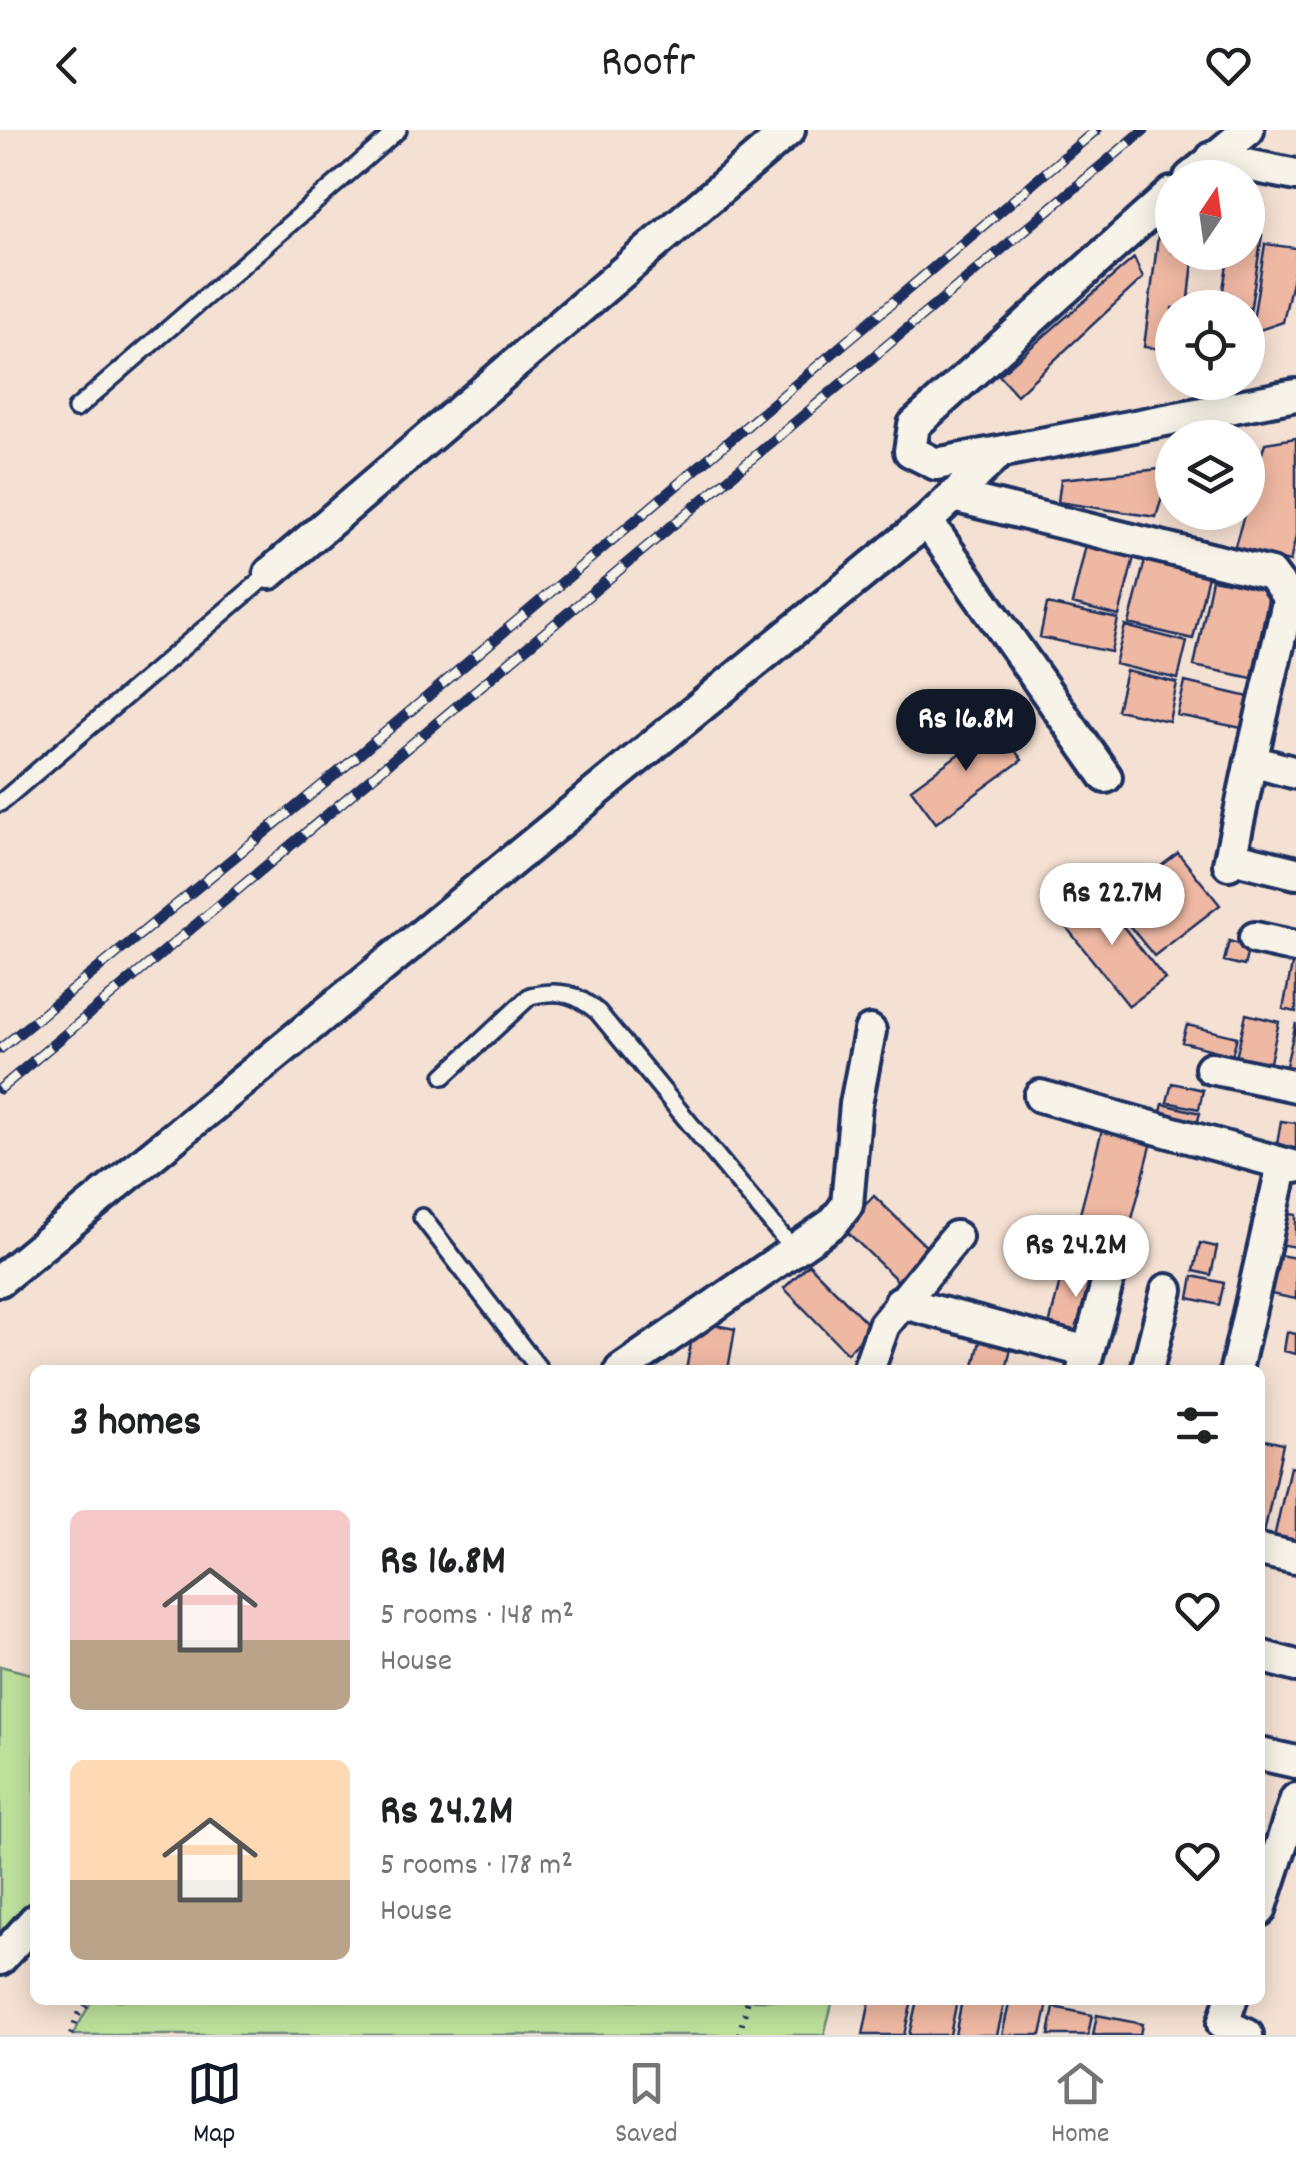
<!DOCTYPE html>
<html lang="en">
<head>
<meta charset="utf-8">
<style>
	:root { --surface:#fff; --page:#f6f6f6; --text:#202124; --muted:#757577; --line:#e0e0e0; --accent:#111827 }
	body { margin:0; font-family:Dekko,sans-serif; background:var(--page); color:var(--text); height:100vh; display:flex; flex-direction:column; font-size:38px; white-space:nowrap }
	* { box-sizing:border-box; margin:0 }
	p { font-size:32px; color:var(--muted) }
	.icon { flex:none; width:55px; height:55px; fill:none; stroke:currentColor; stroke-width:2; stroke-linecap:round; stroke-linejoin:round }
	.map { position:relative; flex:1; overflow:hidden }
	.panel { position:absolute; left:30px; top:1235px; width:1235px; height:640px; display:flex; flex-direction:column; background:var(--surface); border-radius:15px; box-shadow:0 5px 25px #0003 }
	.panel>* { flex:none }
	.needle { width:65px; rotate:13deg }
	.tools { position:absolute; left:1155px; top:30px; display:grid; gap:20px }
	.tools a { display:grid; place-items:center; width:110px; height:110px; border-radius:50%; background:var(--surface); box-shadow:0 5px 25px #0003; font-size:50px }
	.price { position:absolute; translate:-50% -85px; padding:0 22px; border-radius:35px; background:#fff; color:#222; font-size:32px; line-height:65px; filter:drop-shadow(0 2px 5px #0008) }
	.price::after { content:''; position:absolute; left:50%; top:60px; width:30px; height:22px; margin-left:-15px; background:inherit; clip-path:polygon(0 0,100% 0,50% 100%) }
	.price.active { background:var(--accent); color:#fff }
	ul { padding:0; list-style:none }
	li { display:flex; align-items:center; gap:30px; height:250px; padding:0 40px }
	li span { display:grid; place-items:center; flex:none; width:280px; height:200px; border-radius:15px; color:#555 }
	li>.icon { margin-inline-start:auto }
	span .icon { width:120px; height:120px; fill:#fffc; stroke-width:1 }
	li b { font-size:42px }
	h2 { display:flex; justify-content:space-between; align-items:center; height:120px; padding:0 40px; font-size:42px }
	header { display:flex; justify-content:space-between; align-items:center; height:130px; padding:0 40px; background:var(--surface); font-size:45px; font-weight:600 }
	.menu { display:flex; justify-content:space-around; align-items:center; height:140px; border-top:2px solid var(--line); background:var(--surface); font-size:28px; color:var(--muted) }
	.menu a { display:grid; justify-items:center; gap:5px }
	.menu .active { color:var(--accent) }
	.map>svg:first-child { display:block }
</style>
</head>
<body>
<header><svg class="icon" aria-label="back" viewBox="0 0 24 24"><path d="M15 5l-7 7 7 7"/></svg>Roofr<svg class="icon" aria-label="heart" viewBox="0 0 24 24"><path d="M12 20l-8-8c-3-5 5-10 8-4 3-6 11-1 8 4z"/></svg></header>
<div class="map">
<svg width="1296" height="1905" viewBox="0 0 1296 1905">
	<rect width="100%" height="100%" fill="#f5e1d3"/>
	<filter id="ink" filterUnits="userSpaceOnUse"><feTurbulence type="fractalNoise" baseFrequency=".01" numOctaves="2"/><feDisplacementMap in="SourceGraphic" scale="20" xChannelSelector="R" yChannelSelector="G"/><feConvolveMatrix kernelMatrix="1 2 1 2 8 2 1 2 1" color-interpolation-filters="sRGB"/></filter>
	<g filter="url(#ink)">
		<path fill="#bde19b" stroke="#6c887c" stroke-width="2.5" d="M0,1536L35,1545V1764L0,1814Z
			M92,1870H833L824,1905H73Z"/>
		<path fill="#efb8a3" stroke="#1b2f5e" stroke-width="2.5" d="M1160,91L1172,93V122H1194L1188,178H1172V220L1144,217Z
			M1248,102L1262,105L1248,195V178H1220L1229,122H1248Z
			M1265,114L1296,118V133L1283,192L1251,203Z
			M1134,128L1143,148L1017,265L999,245Z
			M1296,308V406L1290,432L1234,419L1265,313Z
			M1171,338L1156,387L1058,372L1061,349Z
			M1086,415L1134,427L1119,486L1072,474Z
			M1146,426L1209,441L1193,509L1129,494Z
			M1212,449L1270,460L1252,548L1194,536Z
			M1047,474L1118,489L1111,522L1040,507Z
			M1125,496L1187,512L1178,549L1115,534Z
			M1126,541L1177,553L1169,591L1117,580Z
			M1185,552L1249,567L1242,598L1177,585Z
			M997,596L1022,630L936,693L911,659Z
			M1178,723L1220,775L1154,826L1112,774Z
			M1094,760L1165,849L1129,876L1059,788Z
			M1229,811L1249,817L1244,836L1224,831Z
			M1293,830H1296V882L1283,879Z
			M1246,884L1279,892L1269,936L1236,928Z
			M1296,893V947L1284,944Z
			M1187,895L1237,907L1232,925L1182,912Z
			M1172,953L1203,960L1199,979L1167,972Z
			M1163,974L1200,983L1194,1006L1157,997Z
			M1281,991L1296,993V1029L1275,1025Z
			M1102,1000L1152,1012L1126,1112L1076,1099Z
			M874,1066L933,1123L902,1155L843,1098Z
			M1280,1082L1296,1085V1117L1274,1113Z
			M1200,1113L1217,1117L1211,1145L1194,1141Z
			M1274,1124L1296,1128V1169L1266,1163Z
			M1065,1131L1104,1141L1087,1210L1048,1200Z
			M809,1134L872,1198L847,1223L784,1158Z
			M1193,1146L1224,1153L1219,1175L1189,1168Z
			M695,1191L735,1199L728,1240H686Z
			M983,1199L1014,1206L1006,1240H973Z
			M1287,1202L1296,1204V1224L1284,1221Z
			M1260,1309L1283,1314L1263,1408L1260,1407Z
			M1290,1337L1296,1338V1417L1273,1412Z
			M870,1870H912L904,1905H863Z
			M917,1870H957L950,1905H909Z
			M962,1870H1005L997,1905H955Z
			M1010,1870L1048,1873L1041,1905H1002Z
			M1054,1877L1092,1885L1088,1905H1049Z
			M1097,1885L1142,1894L1140,1905H1093Z"/>
		<g fill="none" stroke-linecap="round" stroke-linejoin="round">
			<defs>
				<path id="lane" d="M76,279L398,0
					M0,673L270,443
					M444,946L530,866C560,859 575,863 598,882L793,1119
					M422,1087L540,1240"/>
				<path id="street" d="M1212,28L1296,45
					M1190,48L1248,0
					M1172,63L914,295L910,321L936,334L1296,265
					M953,366L1271,444L1289,468L1251,631L1296,643
					M927,391L1106,647
					M270,443L789,0
					M1231,727L1296,743
					M1229,734L1251,631
					M1255,808L1296,817
					M1211,938L1296,956
					M1040,966L1296,1037
					M0,1150L927,391L1000,322
					M900,1172L1088,1222
					M621,1240L833,1093L847,1075L856,974L870,901
					M868,1240L884,1195L956,1107
					M1083,1240L1108,1150
					M1147,1240L1167,1160
					M1236,1240L1283,1034
					M1260,1420L1296,1428
					M1260,1526L1296,1536
					M1260,1624L1296,1632
					M1260,1780L1296,1669
					M0,1829L35,1790
					M1231,1870L1223,1894L1247,1905"/>
			</defs>
			<use href="#lane" stroke="#1b2f5e" stroke-width="22"/>
			<use href="#street" stroke="#1b2f5e" stroke-width="38"/>
			<path stroke="#1b2f5e" stroke-width="6" stroke-dasharray="2.5 8" stroke-linecap="butt" d="M71,1905L78,1885L91,1870
				M739,1905L748,1870"/>
			<use href="#lane" stroke="#f7f3e8" stroke-width="15"/>
			<use href="#street" stroke="#f7f3e8" stroke-width="30"/>
			<defs>
				<path id="rail" d="M0,919L342,639L1096,0
					M0,959L1144,0"/>
			</defs>
			<use href="#rail" stroke="#1b2f5e" stroke-width="11"/>
			<use href="#rail" stroke="#f7f3e8" stroke-width="8" stroke-dasharray="22" stroke-linecap="butt"/>
		</g>
	</g>
</svg>
<div class="tools">
<a><svg class="needle" viewBox="-14 -14 28 28"><path d="M0-13l5 13h-10z" fill="#e53935"/><path d="M0 13l5-13h-10z" fill="#757577"/></svg></a>
<a><svg class="icon" aria-label="locate" viewBox="0 0 24 24"><circle cx="12" cy="12" r="6"/><path d="M12 2v4M12 18v4M2 12h4M18 12h4"/></svg></a>
<a><svg class="icon" aria-label="layers" viewBox="0 0 24 24"><path d="M12 4l9 5-9 5-9-5zM3 14l9 5 9-5"/></svg></a>
</div>
<b class="price active" style="left:966px;top:644px">Rs 16.8M</b>
<b class="price" style="left:1112px;top:818px">Rs 22.7M</b>
<b class="price" style="left:1076px;top:1170px">Rs 24.2M</b>
<section class="panel">
<h2>3 homes<svg class="icon" aria-label="filters" viewBox="0 0 24 24"><path d="M4 7h16M4 17h16"/><circle cx="9" cy="7" r="2"/><circle cx="15" cy="17" r="2"/></svg></h2>
<ul>
<li><span style="background:linear-gradient(#f6c9c9 65%,#b9a48a 0)"><svg class="icon" aria-label="home" viewBox="0 0 24 24"><path d="M3 11l9-7 9 7M6 9v11h12V9"/></svg></span><div><b>Rs 16.8M</b><p>5 rooms · 148 m²</p><p>House</p></div><svg class="icon" aria-label="heart" viewBox="0 0 24 24"><path d="M12 20l-8-8c-3-5 5-10 8-4 3-6 11-1 8 4z"/></svg></li>
<li><span style="background:linear-gradient(#ffd9b3 60%,#b9a48a 0)"><svg class="icon" aria-label="home" viewBox="0 0 24 24"><path d="M3 11l9-7 9 7M6 9v11h12V9"/></svg></span><div><b>Rs 24.2M</b><p>5 rooms · 178 m²</p><p>House</p></div><svg class="icon" aria-label="heart" viewBox="0 0 24 24"><path d="M12 20l-8-8c-3-5 5-10 8-4 3-6 11-1 8 4z"/></svg></li>
</ul>
</section>
</div>
<nav class="menu">
<a class="active"><svg class="icon" aria-label="map" viewBox="0 0 24 24"><path d="M3 6l6-2 6 2 6-2v14l-6 2-6-2-6 2zM9 4v14M15 6v14"/></svg>Map</a>
<a><svg class="icon" aria-label="saved" viewBox="0 0 24 24"><path d="M7 4h10v16l-5-4-5 4z"/></svg>Saved</a>
<a><svg class="icon" aria-label="home" viewBox="0 0 24 24"><path d="M3 11l9-7 9 7M6 9v11h12V9"/></svg>Home</a>
</nav>
</body>
</html>
